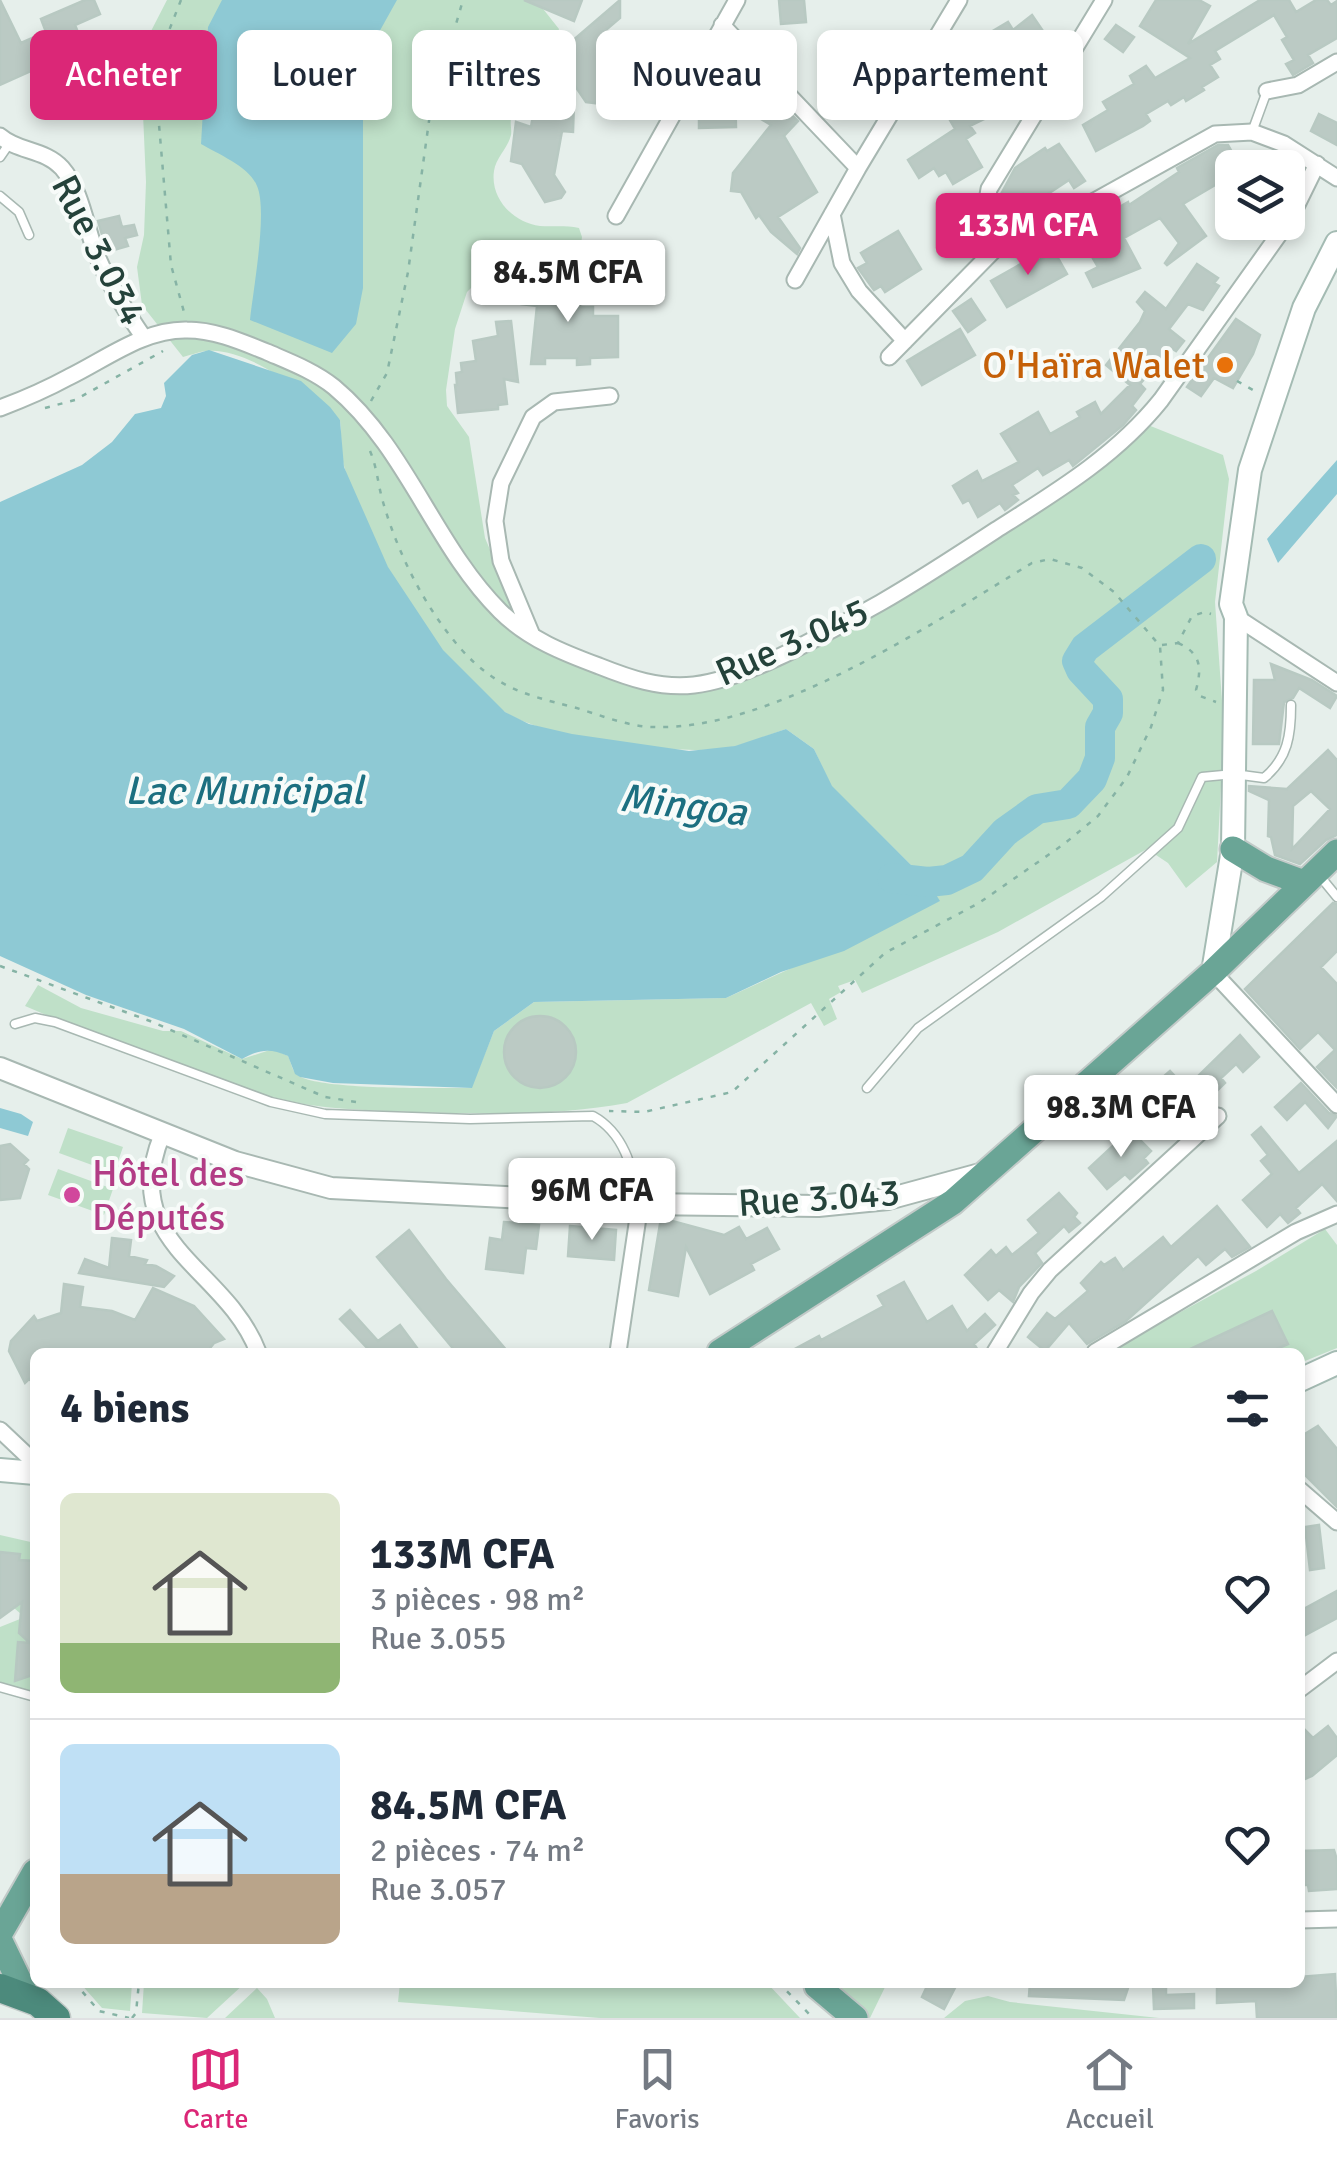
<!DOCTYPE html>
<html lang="fr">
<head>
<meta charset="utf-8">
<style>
	:root { --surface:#fff; --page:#f2f2f3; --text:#1f2937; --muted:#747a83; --line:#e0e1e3; --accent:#db2777 }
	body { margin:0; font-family:Signika,sans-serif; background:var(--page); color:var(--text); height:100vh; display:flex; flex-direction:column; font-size:38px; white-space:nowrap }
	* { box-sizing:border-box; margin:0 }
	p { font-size:32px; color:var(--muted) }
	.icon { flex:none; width:55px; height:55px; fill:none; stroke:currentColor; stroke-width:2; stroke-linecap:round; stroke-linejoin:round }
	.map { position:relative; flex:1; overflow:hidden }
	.sheet { position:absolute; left:30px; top:1348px; width:1275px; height:640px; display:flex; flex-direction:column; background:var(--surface); border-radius:15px; box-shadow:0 5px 15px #0003 }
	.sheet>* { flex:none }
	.banner { position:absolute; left:30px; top:30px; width:1278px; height:90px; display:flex; gap:20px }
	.controls { position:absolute; left:1215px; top:150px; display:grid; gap:20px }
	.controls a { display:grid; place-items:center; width:90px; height:90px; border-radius:15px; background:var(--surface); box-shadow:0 5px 15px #0003; font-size:50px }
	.price { position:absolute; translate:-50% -85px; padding:0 22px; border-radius:10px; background:#fff; color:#222; font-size:32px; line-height:65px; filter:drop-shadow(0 2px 5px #0008) }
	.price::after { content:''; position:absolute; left:50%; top:60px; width:30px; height:22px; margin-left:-15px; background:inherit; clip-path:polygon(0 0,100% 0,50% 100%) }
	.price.active { background:var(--accent); color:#fff }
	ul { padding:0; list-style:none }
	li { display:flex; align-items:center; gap:30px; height:250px; padding:0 30px }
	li+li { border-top:2px solid var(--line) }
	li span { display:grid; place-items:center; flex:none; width:280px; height:200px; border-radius:15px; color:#555 }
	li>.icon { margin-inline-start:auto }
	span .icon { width:120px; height:120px; fill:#fffc; stroke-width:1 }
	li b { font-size:42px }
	h2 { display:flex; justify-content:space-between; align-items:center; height:120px; padding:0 30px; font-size:42px }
	.pill { padding:0 35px; border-radius:15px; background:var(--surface); box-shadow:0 5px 15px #0003; font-size:35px; line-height:90px }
	.pill.active { background:var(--accent); color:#fff }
	.tab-bar { display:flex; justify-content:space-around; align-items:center; height:140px; border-top:2px solid var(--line); background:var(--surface); font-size:28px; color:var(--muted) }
	.tab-bar a { display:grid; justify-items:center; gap:5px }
	.tab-bar .active { color:var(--accent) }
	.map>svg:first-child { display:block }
</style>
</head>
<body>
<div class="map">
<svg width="1337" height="2018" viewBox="0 0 1337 2018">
	<rect width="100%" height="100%" fill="#e6efeb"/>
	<path fill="#bfe0c8" d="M167,0H536L559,29L545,89C532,96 514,103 511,119C510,125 512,130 511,135C508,148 496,157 494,171C490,198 513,223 540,226C553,227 565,225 579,228L582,237L578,268L556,270L505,261L498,264L487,283L472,287L467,292L455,329L446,390L447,406L469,437L485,538L503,580L554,649L694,689L775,660L991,533L1143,423L1223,455L1229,479L1215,602L1224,729L1217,862L1186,888L1168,863L1147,849L998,932L862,993L855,980L838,986L841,992L829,999L837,1019L824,1026L811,1003L627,1103C557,1116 483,1114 413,1112C367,1110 321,1110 276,1098C191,1075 107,1041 25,1006L38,985L81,1008L163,1031H181L242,1059L273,1049L288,1056C292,1063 291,1071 299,1076C322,1090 438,1088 471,1088L494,1031L534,1002L726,998L939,901L928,882L831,786L814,749L786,729C765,736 743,746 721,749C673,754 544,738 505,712C441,669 363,540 344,466C340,452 342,435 340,420C308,396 248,346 206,351C198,352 191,355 183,357L142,305L137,267L144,235L146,182L141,68L149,35Z
		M68,1128L123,1147L114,1173L59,1153Z
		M58,1169L113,1189L104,1215L48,1195Z
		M1325,1229L1337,1245V1348L1300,1363V1352H1107L1256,1271Z
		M0,1535L35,1543V1698L0,1683V1627L20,1619L21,1614L14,1608L3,1616L0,1613Z
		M80,1983H132L130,2011L102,2008Z
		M144,1983V1982L245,1983L207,2018L142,2013Z
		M767,1983L800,2018H600L398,2002L400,1983Z
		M832,1983H887L870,2018Z
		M257,1988L267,1999L275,2018H225Z
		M988,1996L1010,2002L1159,2018H944L965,2001Z"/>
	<path fill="#8ec9d4" d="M222,0H397L373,43L363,97V288L356,324L332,353L250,320C253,290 268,211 257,186C250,167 218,154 201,144L208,27Z
		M209,350L301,381L330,407L340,420L344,467L388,567L443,650L505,712L529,724L572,734L689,751L735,746L786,729L814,749L832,786L928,882L940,901L844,951L781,972L726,998L534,1002L494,1031L472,1088L333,1083L300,1077L295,1074L288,1056C270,1048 260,1049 242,1059L184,1029L86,995L0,956V502L82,465L112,442L135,414L161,408L166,396L164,383L192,355Z
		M1337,460V494L1278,563L1267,539Z
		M0,1108L21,1114L33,1122L28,1136L0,1128Z"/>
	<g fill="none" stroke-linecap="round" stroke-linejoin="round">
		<path stroke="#8ec9d4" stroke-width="30" d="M892,878L928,882L947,880L972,868L1005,832L1037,809L1068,804L1092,779L1100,758V727L1108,713V699L1081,670L1077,661L1085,648L1201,559"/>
	</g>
	<path fill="#bbcac4" stroke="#b8c9c2" stroke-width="2.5" fill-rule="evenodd" d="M0,0L21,43L46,32L41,19L85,0H94L100,14L75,25L84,47L0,85Z
		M524,0H582L574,21Z
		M620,0V18L607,29L616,40L614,54L620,55L611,105L586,102L565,71L570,43Z
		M779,0H804L806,22L781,24Z
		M1156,0H1199L1210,6L1188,44L1260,0H1289L1296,12L1316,0H1327L1331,5L1337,1V38L1308,55L1313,63L1293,75L1286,64L1294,60L1282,40L1287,37L1274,15L1215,51L1220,59L1210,65L1218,77L1202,87L1204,90L1186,101L1184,97L1171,105L1168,101L1146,114L1150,121L1143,126L1096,151L1083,125L1108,110L1103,102L1134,84L1130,76L1146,66L1155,78L1190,58L1140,26Z
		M1032,15L1047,37L1027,52L1032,60L994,83L1007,108L970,126L975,133L966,139L982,167L953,184L946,172L939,176L934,168L919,178L908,160L955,129L947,115L977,97L960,68L979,57L971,44L1008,22L1013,30Z
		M1116,25L1134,37L1123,52L1105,39Z
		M855,54L874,86L859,95L863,100L842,113L838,107L831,111L823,98L829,94L822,84L848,68L844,62Z
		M735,91L736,127L699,128V108L703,107L702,92Z
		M767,92L798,121L784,136L817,192L778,217L800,248L797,254L771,232L759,215L756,218L741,192L731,191L733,173L771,125L751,113Z
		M548,99L574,102L573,132L562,131L554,175L565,192L561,198L545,202L522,164L511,161L516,122L531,127L535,104L546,107Z
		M1319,114L1337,123V145L1311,131Z
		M1059,144L1085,181L1074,188L1069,180L1031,205L1023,194L1004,205L999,198L1015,168L1045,148L1047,151Z
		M1218,145H1228L1241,168H1232V175L1183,204L1206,236L1167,265L1165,263L1179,243L1160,218L1124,238L1140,268L1093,287L1086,273L1098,267L1077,231L1128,202L1129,205L1179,172L1177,168Z
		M119,216L122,227L134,225L137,235L125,238L128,246L107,252L98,221Z
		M898,231L921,269L885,292L881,286L874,290L858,268L867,263L861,253Z
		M1054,251L1067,274L1007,307L991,281L1033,257L1036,262Z
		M1197,264L1218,278L1214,283L1219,286L1203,310L1188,304L1169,329L1184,341L1176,351L1171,348L1140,384L1145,389L1132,406L1136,410L1123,425L1073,466L1069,460L1043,475L1038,468L1012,485L1018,493L1013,495L1018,500L1005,510L1000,503L978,517L969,500L963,503L953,486L977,471L982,481L1019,462L1001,434L1038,412L1050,434L1080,417L1077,412L1095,402L1101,414L1130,385L1106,365L1140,322L1145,311L1137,302L1145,292L1166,309Z
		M541,282L582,285L580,307H593V316H618V357L590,358V364L577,365V358H545V364H531L537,306L521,304L506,289H541Z
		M971,299L985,320L968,332L953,311Z
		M1236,319L1260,335L1253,354L1233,388L1214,378L1201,396L1187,387Z
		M511,321L518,382L504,379L507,404L498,405V409L458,413L455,385H457L456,373L462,372L461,363L476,361L473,341L498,336L496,322Z
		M960,329L975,355L922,385L907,361Z
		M1271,664L1312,680L1337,696L1330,708L1299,688L1293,698L1284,702L1279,744H1253L1254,680H1275Z
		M1328,750L1337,760V835L1326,840L1300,864L1275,855L1271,837L1268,836L1269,800L1249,791V786L1287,789ZM1311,791L1330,809L1292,849L1293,806Z
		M1333,903L1337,904V951L1321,967L1337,984V1088L1317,1067L1335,1050L1318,1032L1300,1049L1245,989Z
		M504 1052a36 36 0 1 1 72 0a36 36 0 1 1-72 0Z
		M1240,1035L1259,1057L1243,1072L1236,1064L1221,1078L1225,1083L1196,1111L1200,1115L1185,1129L1181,1125L1170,1135L1151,1114L1169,1097L1156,1083L1170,1071L1186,1088Z
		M1301,1083L1329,1113L1337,1116L1328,1128L1305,1102L1287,1120L1275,1107Z
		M1261,1127L1299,1173L1337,1141V1201L1322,1184L1296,1208L1300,1213L1288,1223L1280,1214L1267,1227L1243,1200L1272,1174L1261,1161L1268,1155L1252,1135Z
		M1130,1130L1151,1151L1144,1158L1148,1163L1130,1179L1125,1174L1107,1189L1089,1168Z
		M10,1144L28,1160L24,1164L29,1169L20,1198L0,1200V1146Z
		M1059,1193L1077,1213L1074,1217L1080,1223L1069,1232L1064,1226L1035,1253L1042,1263L1019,1287L1013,1302L999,1290L988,1300L965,1275L991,1250L996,1256L1006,1247L1012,1255L1039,1233L1028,1220Z
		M1217,1206L1250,1247L1232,1257L1225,1249L1206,1265L1198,1256L1126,1321L1087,1344L1069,1323L1045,1351L1028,1337L1047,1313L1055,1319L1088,1291L1081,1283L1101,1262L1104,1265L1115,1258L1123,1270L1163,1237L1171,1247Z
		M661,1218L724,1235L739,1227L746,1239L767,1228L779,1249L751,1264L754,1270L710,1294L686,1247L678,1296L649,1290Z
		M504,1222L539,1225L536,1249L526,1248L523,1273L486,1269L490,1238L502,1240Z
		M570,1226L616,1230L614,1260L568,1256Z
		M409,1230L446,1279L508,1352H456L377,1257Z
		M112,1238L131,1240L129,1256L147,1260L145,1264L156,1266L174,1276L164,1287L79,1273L85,1259L109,1268Z
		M904,1282L927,1322L952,1306L967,1331L985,1314L995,1325L974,1344L979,1352H789L819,1336L821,1340L884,1306L878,1296Z
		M64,1284L83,1287L80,1307L112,1311L135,1320L153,1288L194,1306L224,1339L214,1343L207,1352H35V1384L29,1379L25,1383L9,1351L11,1341L34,1316L37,1321L61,1313Z
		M350,1310L378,1341L400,1325L420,1352H363L368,1349L340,1319Z
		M1272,1311L1288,1344L1269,1352H1184Z
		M1318,1426L1337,1449V1507L1300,1470V1437Z
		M1319,1525L1324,1568L1310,1570L1305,1527Z
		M0,1552L20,1554L19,1560L35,1561V1674L15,1681L18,1642L30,1643L19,1633L22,1602L0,1618Z
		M1337,1591V1618L1300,1638V1611Z
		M1300,1725L1313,1738L1328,1726L1337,1738V1755L1312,1776L1300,1781Z
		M1334,1850L1337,1860V1889L1309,1891L1308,1885H1300V1851Z
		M1335,1974L1337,2018H1257L1256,2001L1217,2003V1982H1300V1977Z
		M929,1982H958L944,2009L922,1997Z
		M1030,1982H1130L1124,2000L1029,1996Z
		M1153,1985H1166V1995L1194,1994V2008L1154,2009Z"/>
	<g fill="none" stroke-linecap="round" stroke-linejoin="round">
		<defs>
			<path id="service" d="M1252,132L1267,91
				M0,157L9,144
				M0,196L19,212L29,235
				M1319,875L1337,897
				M15,1024L35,1018L55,1022L271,1102L325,1114L470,1119L593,1116C624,1133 632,1167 639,1200
				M867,1088L918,1028L1101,897L1178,828L1202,777L1234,774L1264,778C1288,758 1291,735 1291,705
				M0,1687L35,1697"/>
			<path id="minor" d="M722,25L858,168
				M1267,91L1298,85L1337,62
				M0,136C18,152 45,149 62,168C82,191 86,229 97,256C110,286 126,312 144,338
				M832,214L842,263L859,291L905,341
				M616,216L737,0
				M1003,241C991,223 984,211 989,189L1104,0
				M795,280L858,168L959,0
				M889,357L1003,241L1064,218L1215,134L1252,132L1284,144L1337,178
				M0,408C24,399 47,389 69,377C106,359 144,329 187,330C215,330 242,342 267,352C290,362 314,371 334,387C407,448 434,545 500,611C528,639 564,653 599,666C629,678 660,689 694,685C752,678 829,631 880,603C920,580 958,555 996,530C1056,492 1116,456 1161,400L1290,219L1317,164
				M1236,617L1337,683
				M531,633L501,561L495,521L501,483L533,417L554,402L610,396
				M1213,972L1337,1105
				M162,1135C117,1245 226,1267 258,1352
				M618,1352L640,1204
				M995,1352L1031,1293L1050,1270L1218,1116
				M1095,1352L1296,1232L1337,1214
				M0,1430L35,1463
				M1300,1490L1337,1522
				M1300,1689L1337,1661
				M1300,1920L1337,1919"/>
			<path id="tertiary" d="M0,1068L235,1162L331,1188L640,1204L818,1206L888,1199L980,1174"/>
			<path id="secondary" d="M1213,972L1233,849L1236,617L1231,604L1250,470L1304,308L1337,243
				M1300,1380L1337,1363
				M0,1470L35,1473"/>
			<path id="primary" d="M1233,849L1266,869L1304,883
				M720,1352L953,1202L1213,972L1337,852
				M0,1933L35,1872
				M0,1941L26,1995
				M817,1986L855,2018"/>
			<path id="trunk" d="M0,1988L38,2002L56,2018"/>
		</defs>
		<use href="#service" stroke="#a8b8b2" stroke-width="11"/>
		<use href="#minor" stroke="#a8b8b2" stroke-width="19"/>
		<use href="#tertiary" stroke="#a8b8b2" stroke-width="24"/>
		<use href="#secondary" stroke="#a4bbb3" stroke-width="26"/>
		<use href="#primary" stroke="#c2cac8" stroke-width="29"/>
		<use href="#trunk" stroke="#c2cac8" stroke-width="31"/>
		<path stroke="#86b3a5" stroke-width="2.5" stroke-dasharray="5 8" stroke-linecap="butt" d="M181,0L159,56L158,113L171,265L184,312
			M1237,381L1253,390
			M371,401L387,373L408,272L430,114L463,0
			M45,408L75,400L163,351
			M370,451C377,467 378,485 383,502C398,554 425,608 461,649C495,687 525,695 573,707C598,714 628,727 654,727C772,731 933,623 1032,563L1050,559L1082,568L1114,592L1160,646L1163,690L1151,727L1127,777L1098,816L1064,844L979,903L885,953L732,1092L644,1112L609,1111
			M1178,643C1201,653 1202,668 1196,690L1200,696L1216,702
			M1162,645L1178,643L1192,616L1205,612L1211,614
			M0,966L150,1021L325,1097L356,1102
			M74,1982L99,2011L129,2018
			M778,1982L813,2018
			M132,2018L136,2013L139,1982"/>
		<use href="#service" stroke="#fff" stroke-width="8"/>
		<use href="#minor" stroke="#fff" stroke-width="15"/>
		<use href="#tertiary" stroke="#fff" stroke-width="20"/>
		<use href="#secondary" stroke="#fff" stroke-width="22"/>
		<use href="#primary" stroke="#6aa596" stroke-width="25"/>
		<use href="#trunk" stroke="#4c8a7c" stroke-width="28"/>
	</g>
	<circle fill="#e8710a" stroke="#f7fbf9" stroke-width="4" cx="1225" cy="365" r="10"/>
	<circle fill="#d1479c" stroke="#f7fbf9" stroke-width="4" cx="72" cy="1195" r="10"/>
	<g text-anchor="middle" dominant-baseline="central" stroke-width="8" stroke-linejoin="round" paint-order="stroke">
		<g font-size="38" fill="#24423a" stroke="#f7fbf9">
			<text transform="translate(99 250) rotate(63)">Rue 3.034</text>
			<text transform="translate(792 642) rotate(-24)">Rue 3.045</text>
			<text transform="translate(819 1198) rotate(-4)">Rue 3.043</text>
		</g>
		<g font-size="38" fill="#c56008" stroke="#f7fbf9" text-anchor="end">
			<text x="1205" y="365">O'Haïra Walet</text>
		</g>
		<g font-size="38" fill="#b23c85" stroke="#f7fbf9" text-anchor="start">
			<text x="92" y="1173">Hôtel des<tspan x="92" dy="44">Députés</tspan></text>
		</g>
		<g font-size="40" font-style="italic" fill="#1c6f80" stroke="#f7fbf9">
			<text x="244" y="791">Lac Municipal</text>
			<text transform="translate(683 805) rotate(7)">Mingoa</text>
		</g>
	</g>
</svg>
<div class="controls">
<a><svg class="icon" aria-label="layers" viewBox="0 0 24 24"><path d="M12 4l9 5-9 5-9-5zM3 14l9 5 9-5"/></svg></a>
</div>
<b class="price active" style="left:1028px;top:278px">133M CFA</b>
<b class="price" style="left:568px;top:325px">84.5M CFA</b>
<b class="price" style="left:1121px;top:1160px">98.3M CFA</b>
<b class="price" style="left:592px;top:1243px">96M CFA</b>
<div class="banner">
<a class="pill active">Acheter</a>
<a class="pill">Louer</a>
<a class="pill">Filtres</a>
<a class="pill">Nouveau</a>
<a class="pill">Appartement</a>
</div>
<section class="sheet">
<h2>4 biens<svg class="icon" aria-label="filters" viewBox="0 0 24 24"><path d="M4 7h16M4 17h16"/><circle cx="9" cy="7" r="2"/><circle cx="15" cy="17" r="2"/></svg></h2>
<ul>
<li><span style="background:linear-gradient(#dfe7d0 75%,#8fb573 0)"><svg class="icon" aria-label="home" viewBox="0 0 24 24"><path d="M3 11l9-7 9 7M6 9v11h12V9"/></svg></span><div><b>133M CFA</b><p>3 pièces · 98 m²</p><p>Rue 3.055</p></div><svg class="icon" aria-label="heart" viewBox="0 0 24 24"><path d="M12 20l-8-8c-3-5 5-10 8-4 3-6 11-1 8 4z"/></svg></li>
<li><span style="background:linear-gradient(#bfe0f5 65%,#b9a48a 0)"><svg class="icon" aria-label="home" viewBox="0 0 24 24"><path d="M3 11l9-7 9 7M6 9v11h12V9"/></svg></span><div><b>84.5M CFA</b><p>2 pièces · 74 m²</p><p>Rue 3.057</p></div><svg class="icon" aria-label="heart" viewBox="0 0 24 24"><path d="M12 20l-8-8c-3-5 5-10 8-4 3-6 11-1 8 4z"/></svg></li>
</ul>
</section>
</div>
<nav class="tab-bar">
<a class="active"><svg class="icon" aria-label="map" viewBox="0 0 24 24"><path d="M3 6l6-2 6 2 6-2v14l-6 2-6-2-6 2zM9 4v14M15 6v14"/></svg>Carte</a>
<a><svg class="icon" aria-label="saved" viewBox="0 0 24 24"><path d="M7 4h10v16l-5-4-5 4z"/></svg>Favoris</a>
<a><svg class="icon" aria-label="home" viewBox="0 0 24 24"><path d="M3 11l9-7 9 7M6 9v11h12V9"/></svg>Accueil</a>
</nav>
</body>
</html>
